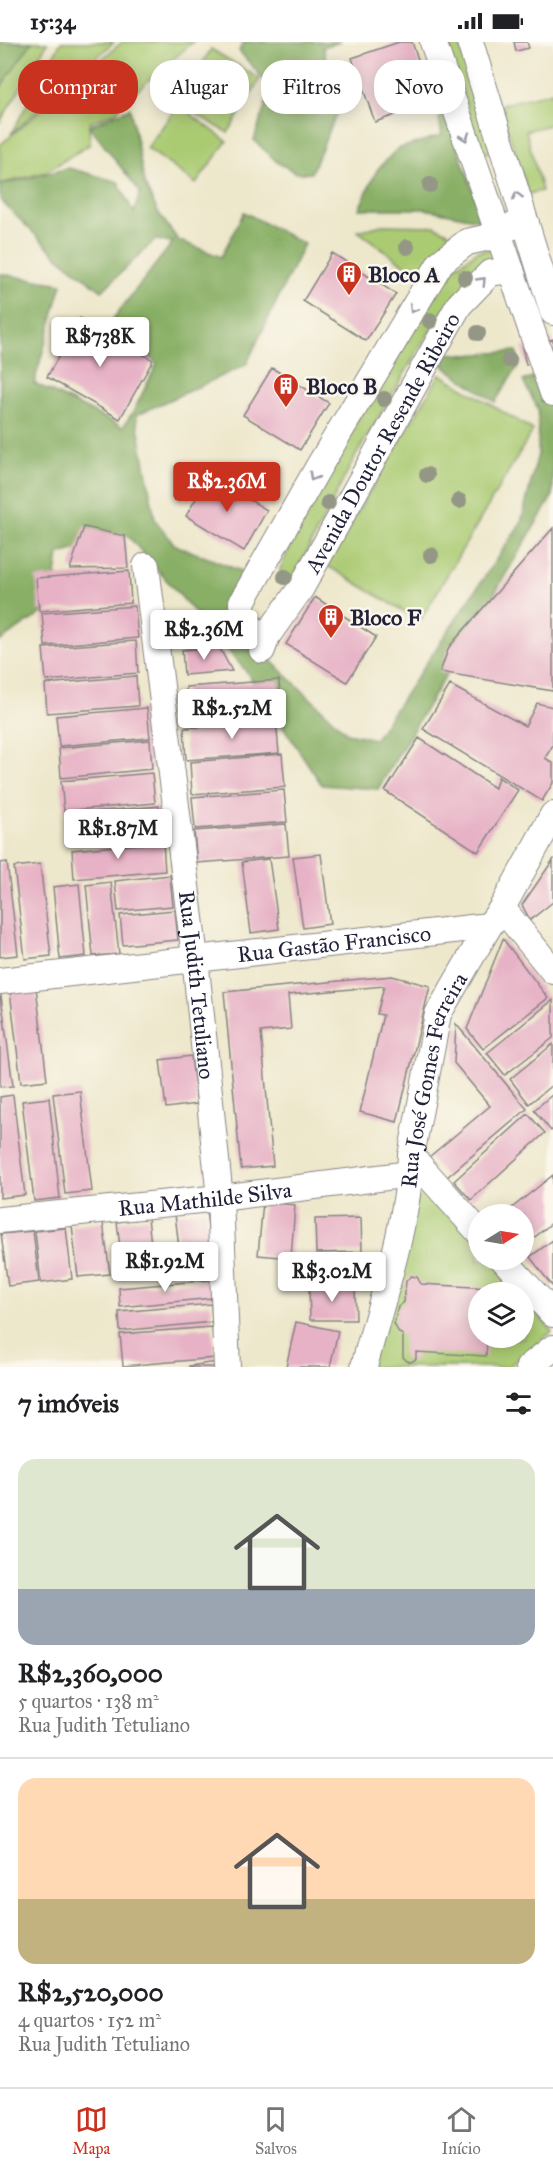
<!DOCTYPE html>
<html lang="pt">
<head>
<meta charset="utf-8">
<style>
	:root { --surface:#fff; --page:#f2f2f2; --text:#202124; --muted:#757577; --line:#e0e0e0; --accent:#c8321e }
	body { margin:0; font-family:"IM FELL Great Primer",serif; background:var(--page); color:var(--text); height:100vh; display:flex; flex-direction:column; font-size:22px; white-space:nowrap }
	* { box-sizing:border-box; margin:0 }
	p { font-size:20px; color:var(--muted) }
	.icon { flex:none; width:33px; height:33px; fill:none; stroke:currentColor; stroke-width:2; stroke-linecap:round; stroke-linejoin:round }
	.map { position:relative; height:1325px; overflow:hidden }
	.details { display:flex; flex-direction:column; background:var(--surface); flex:1 }
	.details>* { flex:none }
	.top-card { position:absolute; left:18px; top:18px; width:518px; height:54px; display:flex; gap:12px }
	.needle { width:39px; rotate:79deg }
	.fabs { position:absolute; left:468px; top:1162px; display:grid; gap:12px }
	.fabs a { display:grid; place-items:center; width:66px; height:66px; border-radius:50%; background:var(--surface); box-shadow:0 3px 15px #0003; font-size:30px }
	.price { position:absolute; translate:-50% -51px; padding:0 14px; border-radius:6px; background:#fff; color:#222; font-size:20px; line-height:39px; filter:drop-shadow(0 2px 3px #0008) }
	.price::after { content:''; position:absolute; left:50%; top:36px; width:18px; height:14px; margin-left:-9px; background:inherit; clip-path:polygon(0 0,100% 0,50% 100%) }
	.price.current { background:var(--accent); color:#fff }
	ul { padding:0; list-style:none }
	li { display:grid; align-content:center; gap:12px; height:318px; padding:0 18px }
	li+li { border-top:2px solid var(--line) }
	li span { display:grid; place-items:center; height:186px; border-radius:18px; color:#555 }
	li>.icon { margin-inline-start:auto }
	span .icon { width:108px; height:108px; fill:#fffc; stroke-width:1 }
	li b { font-size:26px }
	h2 { display:flex; justify-content:space-between; align-items:center; height:72px; padding:0 18px; font-size:26px }
	.tag { padding:0 21px; border-radius:24px; background:var(--surface); box-shadow:0 3px 15px #0003; font-size:21px; line-height:54px }
	.tag.current { background:var(--accent); color:#fff }
	.status { display:flex; justify-content:space-between; align-items:center; height:42px; padding:0 30px; background:var(--surface); direction:ltr }
	.status svg { height:16px; fill:currentColor }
	.dock { display:flex; justify-content:space-around; align-items:center; height:84px; border-top:2px solid var(--line); background:var(--surface); font-size:16px; color:var(--muted) }
	.dock a { display:grid; justify-items:center; gap:3px }
	.dock .current { color:var(--accent) }
	.map>svg:first-child { display:block }
</style>
</head>
<body>
<div class="status"><b>15:34</b><svg viewBox="0 0 49 12"><path d="M0 12V9h3v3zM5 12V6h3v6zM10 12V3h3v9zM15 12V0h3v12zM26 1h20v11H26zM47 4h2v5h-2z"/></svg></div>
<div class="map">
<svg width="553" height="1325" viewBox="0 0 553 1325">
	<rect width="100%" height="100%" fill="#fbf7ec"/>
	<filter id="ink" filterUnits="userSpaceOnUse"><feTurbulence type="fractalNoise" baseFrequency=".0167" numOctaves="2"/><feDisplacementMap in="SourceGraphic" scale="12" xChannelSelector="R" yChannelSelector="G"/><feConvolveMatrix kernelMatrix="1 2 1 2 8 2 1 2 1" color-interpolation-filters="sRGB"/></filter>
	<filter id="wash" filterUnits="userSpaceOnUse"><feTurbulence type="fractalNoise" baseFrequency=".008" numOctaves="4" result="noise"/><feDisplacementMap in="SourceGraphic" scale="24" xChannelSelector="R" yChannelSelector="G"/><feGaussianBlur stdDeviation="1.35" result="paint"/><feColorMatrix in="noise" values="0 0 0 0 0 0 0 0 0 0 0 0 0 0 0 0 0 1.4 0 .05"/><feComposite in="paint" operator="in"/></filter>
	<g filter="url(#wash)">
		<rect width="100%" height="100%" fill="#ede7cb"/>
		<path fill="#abcb73" stroke="#667657" stroke-width="1.5" d="M0,0H48L0,80Z
			M61,0H114L11,92Z
			M122,0H193L126,58L116,70L89,81L90,102L46,130L0,142V103Z
			M445,0H458L495,108L483,112Z
			M211,7L260,37L228,91L178,61Z
			M553,50V82L526,89L542,149L528,152L500,63Z
			M178,63L227,99L196,142L147,106Z
			M382,183L435,184L454,193L418,233L358,189Z
			M489,207L497,211L496,220L445,267L422,302L355,415L294,535L287,541L282,537L280,527L302,478L367,360L452,227L478,209Z
			M440,332L533,388L420,579L326,523Z
			M414,1136L478,1200V1218H493L520,1251H478V1296H524V1255L552,1290L508,1325H370Z"/>
		<path fill="#88af65" stroke="#556850" stroke-width="1.5" d="M0,0H32L0,46Z
			M244,0H340L323,5L338,69L311,131H296L277,120L254,98L271,46L239,9Z
			M130,66L145,143L158,170L178,198L221,215L244,170L304,202L246,323L136,373L155,478L175,503L246,531V598L267,615L347,691L375,697L521,481L538,412V367L523,339L541,333L553,367V453L378,747L322,743L246,629L128,494L59,512L51,565L0,599V232L62,242L34,341L123,385L133,370L157,322L113,277L173,200L155,198L102,249L60,217L0,158V143L69,126L118,140L134,171L140,150L89,84Z
			M444,68L484,179L425,167H359L377,128L397,107L442,93L439,77Z
			M516,309L520,321L495,360L443,324L446,311L467,313Z"/>
		<g id="blocks">
			<path fill="#e7b2c6" d="M399,0H412L433,60L375,80L352,16Z
				M514,0H527L529,6L516,9Z
				M332,211L396,252L366,299L303,259Z
				M80,276L153,318L120,377L47,335Z
				M553,297V315L526,323L522,306Z
				M272,326L329,361L300,408L243,373Z
				M209,434L267,468L244,509L186,474Z
				M84,485L125,494L128,526L70,527Z
				M553,486V649L440,630L449,605Z
				M129,529L131,561L39,569L36,536Z
				M315,555L376,595L347,640L286,602Z
				M135,564L138,596L45,604L42,571Z
				M136,599L138,631L46,639L43,606Z
				M219,605L232,629L184,633L182,608Z
				M136,634L138,664L47,671L45,642Z
				M279,638L281,670L189,677L186,645Z
				M450,643L525,684L537,661L553,665V703L545,716L553,721V741L542,759L423,687Z
				M147,666L150,696L59,704L56,674Z
				M276,678L279,711L186,718L184,686Z
				M419,696L495,746L498,735L518,748L478,810L385,749Z
				M150,698L152,727L61,736L59,706Z
				M282,712L285,745L192,752L190,720Z
				M152,731L155,761L64,769L61,739Z
				M284,748L287,780L195,787L192,755Z
				M159,764L161,793L70,801L68,772Z
				M286,782L289,814L197,821L194,789Z
				M163,800L165,829L74,837L72,808Z
				M321,812L330,882L303,886L293,815Z
				M269,817L279,887L251,891L242,820Z
				M553,818V860L530,878L522,863Z
				M7,820L18,913L0,915V821Z
				M40,822L51,914L25,917L14,825Z
				M170,833L173,864L118,869L115,839Z
				M111,840L119,912L93,914L86,843Z
				M79,842L86,914L60,917L53,845Z
				M175,868L178,898L123,903L120,873Z
				M503,897L548,956L483,1007L467,987Z
				M392,934L430,944L397,1080L360,1070L383,973L377,972L384,944L288,953L291,987L261,990L273,1124L241,1127L224,950Z
				M36,945L47,1038L21,1041L10,949Z
				M1,954L13,1044L0,1045V955Z
				M553,958V996L505,1033L487,1011Z
				M456,982L527,1067L446,1136L429,1115L490,1064L454,1021Z
				M553,1002V1042L529,1062L510,1037Z
				M191,1014L197,1062L166,1066L160,1018Z
				M80,1049L92,1149L65,1152L53,1052Z
				M553,1052V1087L551,1089L534,1068Z
				M13,1053L25,1153L0,1156V1055Z
				M49,1056L60,1156L34,1159L22,1059Z
				M528,1072L545,1091L471,1158L454,1139Z
				M553,1133V1180L524,1204V1173H503Z
				M263,1160L295,1163L291,1216L258,1213Z
				M206,1168L212,1219L181,1223L175,1172Z
				M148,1176L154,1228L123,1231L117,1180Z
				M361,1176L362,1210L316,1211L315,1177Z
				M103,1180L110,1232L78,1235L72,1184Z
				M66,1186L72,1237L41,1241L35,1189Z
				M33,1189L39,1240L8,1244L1,1192Z
				M553,1198V1245L530,1215Z
				M411,1234L417,1235L421,1242L490,1246V1251H478V1296H500V1301L487,1300L486,1314L416,1310V1317L411,1320L407,1319L403,1315V1293L399,1291L394,1282L398,1265L404,1260L406,1239Z
				M211,1238L213,1256L120,1265L119,1246Z
				M309,1244H355L356,1278H310Z
				M211,1262L212,1280L120,1289L119,1270Z
				M296,1280L338,1289L330,1325H286Z
				M212,1285L215,1316L123,1324L120,1292Z
				M217,1320L218,1325H189V1324Z"/>
		</g>
	</g>
	<g filter="url(#ink)">
		<use href="#blocks" fill-opacity="0" stroke="#888483" stroke-width="1.5"/>
		<g fill="none" stroke-linecap="round" stroke-linejoin="round">
			<defs>
				<g id="minor">
					<path d="M433,0L553,351"/>
					<path d="M470,0L553,270"/>
					<path id="s1" d="M146,524L195,916L220,1156L227,1325"/>
					<path d="M267,594L257,590L243,578L242,560L319,424L441,220L467,200L490,195L497,188L526,181"/>
					<path id="s2" d="M262,608L267,594L301,546L459,263L490,231L511,228"/>
					<path d="M502,866L553,929"/>
					<path id="s3" d="M0,939L489,884"/>
					<path d="M411,1114L478,1189"/>
					<path id="s4" d="M0,1178L220,1156L410,1132"/>
					<path d="M504,1218L553,1272"/>
					<path id="s5" d="M364,1325C382,1256 407,1186 411,1114L438,972L489,884L502,866L553,773"/>
					<path d="M529,1325L553,1306"/>
				</g>
			</defs>
			<use href="#minor" stroke="#888483" stroke-width="28"/>
			<use href="#minor" stroke="#fff" stroke-width="26"/>
		</g>
		<g fill="#949785">
			<circle cx="430" cy="143" r="8"/>
			<circle cx="407" cy="205" r="8"/>
			<circle cx="465" cy="236" r="8"/>
			<circle cx="430" cy="279" r="8"/>
			<circle cx="478" cy="291" r="8"/>
			<circle cx="509" cy="318" r="8"/>
			<circle cx="384" cy="357" r="8"/>
			<circle cx="427" cy="433" r="8"/>
			<circle cx="459" cy="459" r="8"/>
			<circle cx="328" cy="461" r="8"/>
			<circle cx="431" cy="513" r="8"/>
			<circle cx="285" cy="535" r="8"/>
		</g>
		<defs><path id="oneway-chevron" d="M-2-3.5L2.5 0L-2 3.5" fill="none" stroke-width="1.6" stroke-linecap="round" stroke-linejoin="round" transform="scale(1.5)"/></defs>
		<g stroke="#9c9ca7">
			<use href="#oneway-chevron" transform="translate(465 95) rotate(71)"/>
			<use href="#oneway-chevron" transform="translate(517 154) rotate(-106)"/>
			<use href="#oneway-chevron" transform="translate(482 239) rotate(-46)"/>
			<use href="#oneway-chevron" transform="translate(413 267) rotate(121)"/>
			<use href="#oneway-chevron" transform="translate(313 435) rotate(120)"/>
		</g>
	</g>
	<defs>
		<symbol id="building-pin" viewBox="-11 -11 22 30"><path d="M0 17L-7.5 6A9.5 9.5 0 1 1 7.5 6Z" fill="#c8321e" stroke="#fbf7ec"/><path d="M-4-6H4V6H1V3H-1V6H-4ZM-2.5-4.3h1.7v1.8h-1.7ZM.8-4.3h1.7v1.8H.8ZM-2.5-1h1.7V.8h-1.7ZM.8-1h1.7V.8H.8Z" fill="#fff"/></symbol>
	</defs>
	<g fill-rule="evenodd">
		<use href="#building-pin" x="334" y="217" width="30" height="40"/>
		<use href="#building-pin" x="271" y="329" width="30" height="40"/>
		<use href="#building-pin" x="316" y="560" width="30" height="40"/>
	</g>
	<g text-anchor="middle" dominant-baseline="central" stroke-width="5" stroke-linejoin="round" paint-order="stroke">
		<g font-size="22" font-weight="bold" fill="#22223b" stroke="#fbf7ec" text-anchor="start">
			<text x="368" y="232">Bloco A</text>
			<text x="306" y="344">Bloco B</text>
			<text x="350" y="575">Bloco F</text>
		</g>
		<g font-size="22" fill="#22223b" stroke="#fbf7ec">
			<text stroke="none"><textPath href="#s2" startOffset="240">Avenida Doutor Resende Ribeiro</textPath></text>
			<text stroke="none"><textPath href="#s3" startOffset="336">Rua Gastão Francisco</textPath></text>
			<text stroke="none"><textPath href="#s1" startOffset="422">Rua Judith Tetuliano</textPath></text>
			<text stroke="none"><textPath href="#s5" startOffset="296">Rua José Gomes Ferreira</textPath></text>
			<text stroke="none"><textPath href="#s4" startOffset="206">Rua Mathilde Silva</textPath></text>
		</g>
	</g>
</svg>
<div class="fabs">
<a><svg class="needle" viewBox="-14 -14 28 28"><path d="M0-13l5 13h-10z" fill="#e53935"/><path d="M0 13l5-13h-10z" fill="#757577"/></svg></a>
<a><svg class="icon" aria-label="layers" viewBox="0 0 24 24"><path d="M12 4l9 5-9 5-9-5zM3 14l9 5 9-5"/></svg></a>
</div>
<b class="price" style="left:100px;top:326px">R$738K</b>
<b class="price current" style="left:227px;top:471px">R$2.36M</b>
<b class="price" style="left:204px;top:619px">R$2.36M</b>
<b class="price" style="left:232px;top:698px">R$2.52M</b>
<b class="price" style="left:118px;top:818px">R$1.87M</b>
<b class="price" style="left:165px;top:1251px">R$1.92M</b>
<b class="price" style="left:332px;top:1261px">R$3.02M</b>
<div class="top-card">
<a class="tag current">Comprar</a>
<a class="tag">Alugar</a>
<a class="tag">Filtros</a>
<a class="tag">Novo</a>
</div>
</div>
<section class="details">
<h2>7 imóveis<svg class="icon" aria-label="filters" viewBox="0 0 24 24"><path d="M4 7h16M4 17h16"/><circle cx="9" cy="7" r="2"/><circle cx="15" cy="17" r="2"/></svg></h2>
<ul>
<li><span style="background:linear-gradient(#dfe7d0 70%,#9aa5b1 0)"><svg class="icon" aria-label="home" viewBox="0 0 24 24"><path d="M3 11l9-7 9 7M6 9v11h12V9"/></svg></span><div><b>R$2,360,000</b><p>5 quartos · 138 m²</p><p>Rua Judith Tetuliano</p></div></li>
<li><span style="background:linear-gradient(#ffd9b3 65%,#c2b280 0)"><svg class="icon" aria-label="home" viewBox="0 0 24 24"><path d="M3 11l9-7 9 7M6 9v11h12V9"/></svg></span><div><b>R$2,520,000</b><p>4 quartos · 152 m²</p><p>Rua Judith Tetuliano</p></div></li>
</ul>
</section>
<nav class="dock">
<a class="current"><svg class="icon" aria-label="map" viewBox="0 0 24 24"><path d="M3 6l6-2 6 2 6-2v14l-6 2-6-2-6 2zM9 4v14M15 6v14"/></svg>Mapa</a>
<a><svg class="icon" aria-label="saved" viewBox="0 0 24 24"><path d="M7 4h10v16l-5-4-5 4z"/></svg>Salvos</a>
<a><svg class="icon" aria-label="home" viewBox="0 0 24 24"><path d="M3 11l9-7 9 7M6 9v11h12V9"/></svg>Início</a>
</nav>
</body>
</html>
